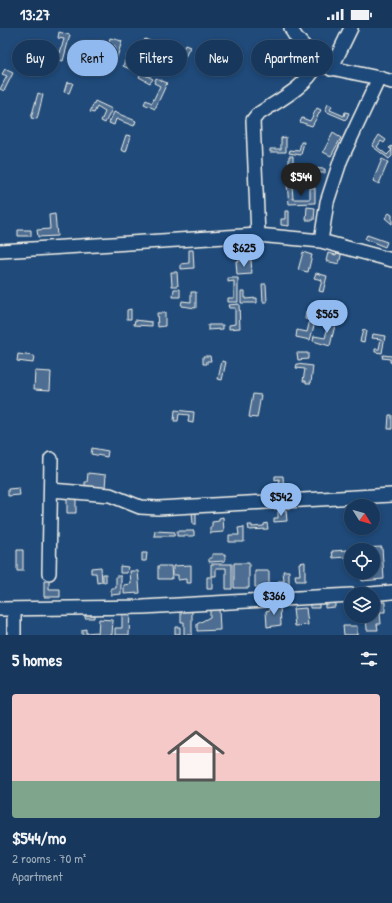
<!DOCTYPE html>
<html lang="en">
<head>
<meta charset="utf-8">
<style>
	:root { --surface:#17385c; --page:#203f62; --text:#f1f3f6; --muted:#9eacbb; --line:#365272; --accent:#90b9f0 }
	body { margin:0; font-family:"Patrick Hand",sans-serif; background:var(--page); color:var(--text); height:100vh; display:flex; flex-direction:column; font-size:15px; white-space:nowrap }
	* { box-sizing:border-box; margin:0 }
	p { font-size:13px; color:var(--muted) }
	.icon { flex:none; width:22px; height:22px; fill:none; stroke:currentColor; stroke-width:2; stroke-linecap:round; stroke-linejoin:round }
	.map { position:relative; height:607px; overflow:hidden }
	.drawer { display:flex; flex-direction:column; background:var(--surface); flex:1 }
	.drawer>* { flex:none }
	.banner { position:absolute; left:12px; top:12px; width:368px; height:36px; display:flex; gap:8px }
	.needle { width:26px; rotate:127deg }
	.tools { position:absolute; left:344px; top:471px; display:grid; gap:8px }
	.tools a { display:grid; place-items:center; width:36px; height:36px; border-radius:50%; background:var(--surface); box-shadow:0 2px 6px #0003,0 0 0 1px var(--line); font-size:20px }
	.price { position:absolute; translate:-50% -34px; padding:0 9px; border-radius:14px; background:var(--accent); color:#111; font-size:13px; line-height:26px; filter:drop-shadow(0 1px 2px #0008) }
	.price::after { content:''; position:absolute; left:50%; top:24px; width:12px; height:9px; margin-left:-6px; background:inherit; clip-path:polygon(0 0,100% 0,50% 100%) }
	.price.active { background:#222; color:#fff }
	ul { padding:0; list-style:none }
	li { display:grid; align-content:center; gap:8px; height:212px; padding:0 12px }
	li+li { border-top:1px solid var(--line) }
	li span { display:grid; place-items:center; height:124px; border-radius:4px; color:#555 }
	li>.icon { margin-inline-start:auto }
	span .icon { width:72px; height:72px; fill:#fffc; stroke-width:1 }
	li b { font-size:17px }
	h2 { display:flex; justify-content:space-between; align-items:center; height:48px; padding:0 12px; font-size:17px }
	.pill { padding:0 14px; border-radius:18px; background:var(--surface); box-shadow:0 2px 6px #0003,0 0 0 1px var(--line); font-size:14px; line-height:36px }
	.pill.active { background:var(--accent); color:#111 }
	.status { display:flex; justify-content:space-between; align-items:center; height:28px; padding:0 20px; background:var(--surface); direction:ltr }
	.status svg { height:11px; fill:currentColor }
	.map>svg:first-child { display:block }
</style>
</head>
<body>
<div class="status"><b>13:27</b><svg viewBox="0 0 49 12"><path d="M0 12V9h3v3zM5 12V6h3v6zM10 12V3h3v9zM15 12V0h3v12zM26 1h20v11H26zM47 4h2v5h-2z"/></svg></div>
<div class="map">
<svg width="392" height="607" viewBox="0 0 392 607">
	<rect width="100%" height="100%" fill="#1f4a7a"/>
	<filter id="ink" filterUnits="userSpaceOnUse"><feTurbulence type="fractalNoise" baseFrequency=".025" numOctaves="2"/><feDisplacementMap in="SourceGraphic" scale="8" xChannelSelector="R" yChannelSelector="G"/><feConvolveMatrix kernelMatrix="1 2 1 2 8 2 1 2 1" color-interpolation-filters="sRGB"/></filter>
	<g filter="url(#ink)">
		<path fill="#4d6e92" stroke="#f4f1e8" d="M59,4L70,7L63,33L52,30L54,24L60,25L64,11L58,10Z
			M110,10L122,13L114,39L104,36L106,31L111,33L115,18L109,16Z
			M145,11L168,21L164,30L141,19Z
			M185,17L190,19L182,35L177,32Z
			M169,24L178,28L170,47L166,45L172,34L166,31Z
			M127,27L131,28L129,34L139,38L137,44L123,38Z
			M142,39L153,44L151,48L140,43Z
			M5,41L13,45L4,63L0,61L7,48L2,46Z
			M141,45L153,51L150,55L139,49Z
			M156,50L167,55L155,81L144,76L146,72L152,75L160,58L154,55Z
			M67,54L73,55L69,65L64,64Z
			M38,65L43,67L37,91L31,90Z
			M95,73L112,81L105,95L101,93L105,84L97,79L94,85L90,84Z
			M328,76L332,78L330,82L344,88L345,84L349,85L346,92L325,83Z
			M317,80L321,82L312,98L300,94L302,90L310,93Z
			M114,84L136,93L134,98L116,91L114,97L109,95Z
			M333,105L341,110L331,128L323,124Z
			M126,107L131,108L126,124L121,122Z
			M379,107L386,112L384,115L381,113L377,119L387,127L392,122L389,120L392,118V128L389,131L372,118Z
			M286,109V124H270V121H281V110Z
			M301,114H304L301,127L289,125L290,122L299,123Z
			M289,128H293V139H289Z
			M382,131L388,134L379,156L373,153Z
			M302,140L325,141V145H316V153H302Z
			M287,156H292L293,171H310V160H315V175L289,176Z
			M307,179L315,180L314,192H306Z
			M285,183H289V198L281,197V191H285Z
			M389,185L392,187V196L385,190Z
			M55,186L57,208L38,209L37,202L50,201L49,187Z
			M18,202H31V208H18Z
			M367,207L387,214L385,219L365,211Z
			M338,218L343,219L339,236L326,233L328,225L336,227Z
			M189,222H193L194,240L181,241V236L189,235Z
			M303,224L312,227L308,244L298,242Z
			M251,232L252,246L237,247L236,233Z
			M171,244H177L178,258H172Z
			M316,245L327,248L323,264L319,263L322,252L314,250Z
			M228,250H238V274H228V270H234V253L228,254Z
			M262,256H266L267,274H263Z
			M174,261H180V269H173Z
			M241,263H245V271L257,270V275H241Z
			M191,264H196V280L181,278L182,273L191,274Z
			M239,276L240,300L229,301V297L235,296V280H229L228,277Z
			M131,281V291H127V282Z
			M306,284L317,287L310,312L296,309L297,302L307,304L310,292L305,291Z
			M157,285H165V298L158,299Z
			M325,290L336,293L330,318L313,313L314,308L325,310L329,295L324,294Z
			M135,292L152,294V298L134,297Z
			M208,297H223V301L208,302Z
			M363,302L366,303L364,314L360,313Z
			M373,306L385,308L382,325L375,324V321H379L381,311L372,310Z
			M297,325H308V331L298,332Z
			M18,326L34,328L33,335L17,333Z
			M383,327L392,328V335L390,334V331L382,330Z
			M203,328H210L211,333H207V336H203Z
			M222,333L226,334L222,352L218,351Z
			M297,336L313,338L311,355H306V353H303L305,341L296,340Z
			M35,343L51,344L50,362L34,361Z
			M253,366L261,367L257,390L249,389Z
			M175,382L194,384L193,395L188,394L189,387L179,386L178,393H174Z
			M389,387H392V401H388Z
			M92,420L108,423L107,429L91,426Z
			M88,445L106,447L105,460L85,458V454H87Z
			M275,448H283L284,465L276,466V461H280L279,451L275,452Z
			M19,460L20,467L8,468V461Z
			M67,468H76V485H67Z
			M286,482L287,493L274,494V490H278V483Z
			M192,484H196V496H193Z
			M223,489L224,504L210,505V499H212V494L219,493V490Z
			M267,495L268,501L249,502L248,497H252V499L264,498V496Z
			M244,499V514H229V507H239L238,500Z
			M155,503L175,504L174,508H154Z
			M177,503H194V508H177Z
			M382,519L384,551L362,553L361,544L375,543L374,528H373V522H357V520Z
			M17,522H23V543H17Z
			M347,522V529L333,530L332,523Z
			M142,525H147L146,533H142Z
			M212,526H225V533L209,534V530H212Z
			M305,534V553H296L295,547H300L299,535Z
			M234,535H249V560H234Z
			M211,536H232V561H226V540H216V548H211Z
			M191,537V555H186V551L178,552V547H173V538Z
			M120,538L128,539L127,545H120Z
			M158,538H171L172,551H158Z
			M101,539L102,554L97,555L96,545H91V540Z
			M130,543H138L140,565L124,566V557L131,556Z
			M255,543H269V559H255Z
			M283,543H289V557L278,558V553H284Z
			M103,546H106V554H103Z
			M116,548H121V566L111,567V560H116Z
			M207,549H212V561H207Z
			M44,553H49V561H60V569H44Z
			M373,574H385V584H380L381,596H377L378,602H367L366,588H373Z
			M310,575H319V580H310Z
			M335,575V579L325,580V576Z
			M280,577L281,597L267,599L266,583L270,582V578Z
			M210,580L219,581L220,602L197,603V596L210,589Z
			M306,580L308,597L295,598L293,581Z
			M181,582H192V607H184V594H181Z
			M122,585H130L129,607H115V600H122Z
			M85,586H94V590H85Z
			M99,591L113,592L112,607H98Z
			M343,598H357V607H344Z
			M175,599H180V606H175Z
			M86,601V605L97,604V607H82V602Z"/>
		<g fill="none" stroke-linecap="round" stroke-linejoin="round">
			<defs>
				<path id="minor" d="M317,37L379,50L392,54
					M331,41L351,0
					M258,207L253,92L257,87C277,73 305,60 317,37C313,22 296,15 291,0
					M321,213L327,174L341,131L379,50
					M0,223L258,207L321,213L392,232
					M51,462L110,467L140,479L158,480L392,467
					M49,545L51,431
					M370,566L392,564
					M0,581L143,579L351,567
					M14,607V581"/>
			</defs>
			<use href="#minor" stroke="#f4f1e8" stroke-width="16"/>
			<use href="#minor" stroke="#1f4a7a" stroke-width="13"/>
		</g>
	</g>
</svg>
<div class="tools">
<a><svg class="needle" viewBox="-14 -14 28 28"><path d="M0-13l5 13h-10z" fill="#e53935"/><path d="M0 13l5-13h-10z" fill="#9eacbb"/></svg></a>
<a><svg class="icon" aria-label="locate" viewBox="0 0 24 24"><circle cx="12" cy="12" r="6"/><path d="M12 2v4M12 18v4M2 12h4M18 12h4"/></svg></a>
<a><svg class="icon" aria-label="layers" viewBox="0 0 24 24"><path d="M12 4l9 5-9 5-9-5zM3 14l9 5 9-5"/></svg></a>
</div>
<b class="price active" style="left:301px;top:169px">$544</b>
<b class="price" style="left:244px;top:240px">$625</b>
<b class="price" style="left:327px;top:306px">$565</b>
<b class="price" style="left:281px;top:489px">$542</b>
<b class="price" style="left:274px;top:588px">$366</b>
<div class="banner">
<a class="pill">Buy</a>
<a class="pill active">Rent</a>
<a class="pill">Filters</a>
<a class="pill">New</a>
<a class="pill">Apartment</a>
</div>
</div>
<section class="drawer">
<h2>5 homes<svg class="icon" aria-label="filters" viewBox="0 0 24 24"><path d="M4 7h16M4 17h16"/><circle cx="9" cy="7" r="2"/><circle cx="15" cy="17" r="2"/></svg></h2>
<ul>
<li><span style="background:linear-gradient(#f6c9c9 70%,#7fa58c 0)"><svg class="icon" aria-label="home" viewBox="0 0 24 24"><path d="M3 11l9-7 9 7M6 9v11h12V9"/></svg></span><div><b>$544/mo</b><p>2 rooms · 70 m²</p><p>Apartment</p></div></li>
</ul>
</section>
</body>
</html>
